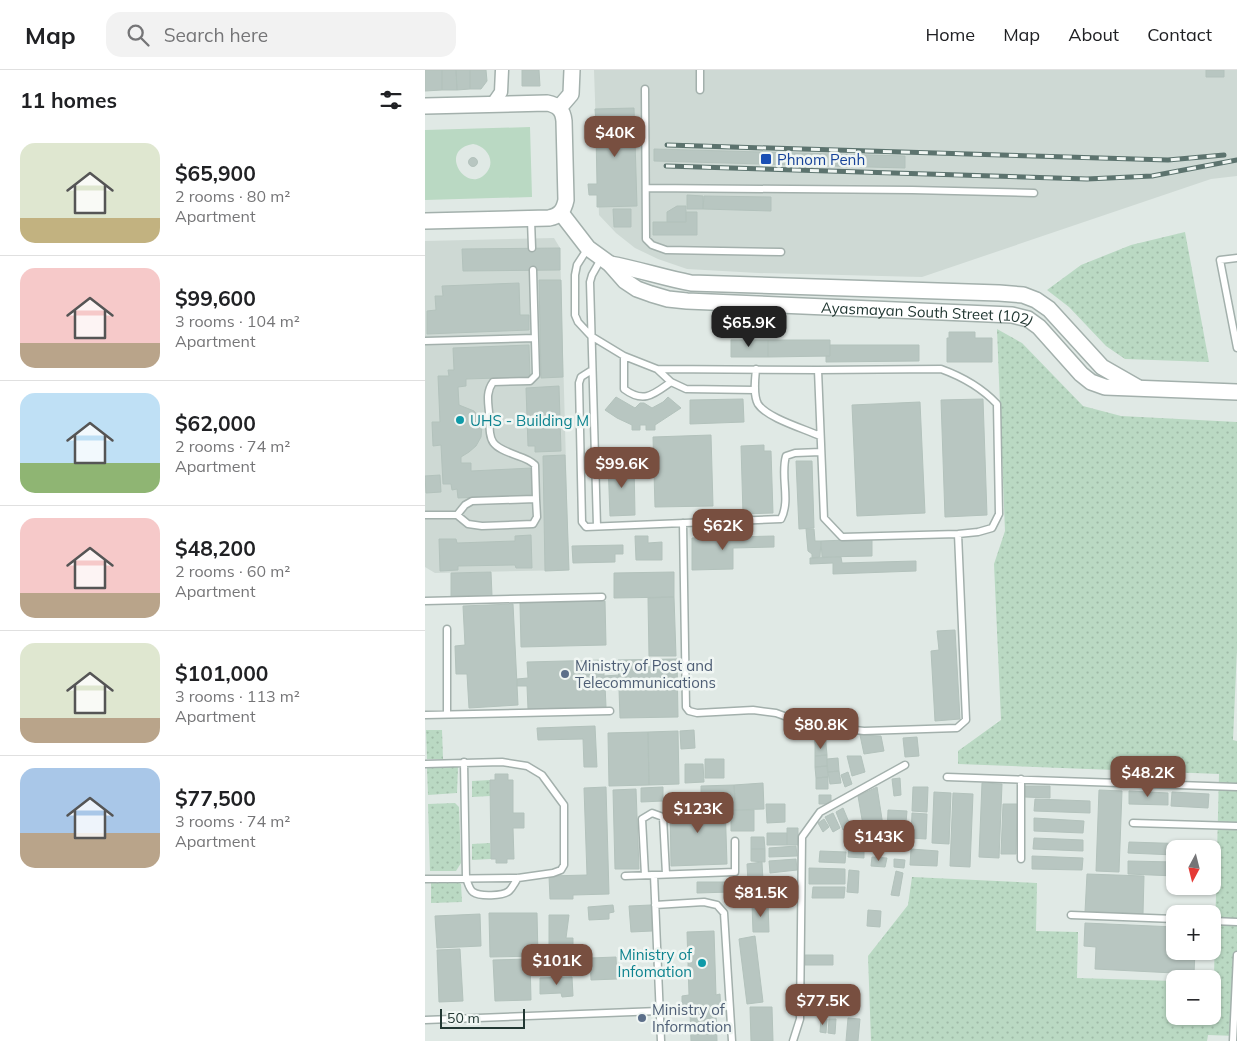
<!DOCTYPE html>
<html lang="en">
<head>
<meta charset="utf-8">
<style>
	:root { --surface:#fff; --page:#f2f2f2; --text:#202124; --muted:#757577; --line:#e0e0e0; --accent:#784f40 }
	body { margin:0; font-family:Mulish,sans-serif; background:var(--page); color:var(--text); height:100vh; display:flex; flex-direction:column; font-size:19px; white-space:nowrap }
	* { box-sizing:border-box; margin:0 }
	p { font-size:16px; color:var(--muted) }
	.icon { flex:none; width:28px; height:28px; fill:none; stroke:currentColor; stroke-width:2; stroke-linecap:round; stroke-linejoin:round }
	.map { position:relative; flex:1; overflow:hidden }
	.sheet { display:flex; flex-direction:column; background:var(--surface); width:425px }
	.sheet>* { flex:none }
	.needle { width:32px; rotate:187deg }
	.tools { position:absolute; left:741px; top:770px; display:grid; gap:10px }
	.tools a { display:grid; place-items:center; width:55px; height:55px; border-radius:10px; background:var(--surface); box-shadow:0 1px 4px #0004; font-size:25px }
	.scale { position:absolute; left:15px; bottom:12px; width:85px; box-sizing:border-box; padding-left:5px; border:2px solid #223833; border-top:0; font-size:14px; line-height:18px; white-space:nowrap; color:#223833; -webkit-text-stroke:4px #f0f6f3; paint-order:stroke }
	.price { position:absolute; translate:-50% -42px; padding:0 11px; border-radius:10px; background:var(--accent); color:#fff; font-size:16px; line-height:32px; filter:drop-shadow(0 1px 2px #0008) }
	.price::after { content:''; position:absolute; left:50%; top:30px; width:15px; height:11px; margin-left:-8px; background:inherit; clip-path:polygon(0 0,100% 0,50% 100%) }
	.price.selected { background:#222; color:#fff }
	ul { padding:0; list-style:none }
	li { display:flex; align-items:center; gap:15px; height:125px; padding:0 20px }
	li+li { border-top:1px solid var(--line) }
	li span { display:grid; place-items:center; flex:none; width:140px; height:100px; border-radius:15px; color:#555 }
	li>.icon { margin-inline-start:auto }
	span .icon { width:60px; height:60px; fill:#fffc; stroke-width:1 }
	li b { font-size:21px }
	h2 { display:flex; justify-content:space-between; align-items:center; height:60px; padding:0 20px; font-size:21px }
	header { display:flex; align-items:center; gap:30px; box-sizing:border-box; height:70px; padding:0 25px; background:var(--surface); border-bottom:1px solid var(--line) }
	header strong { font-size:24px }
	nav { display:flex; gap:28px; margin-inline-start:auto; font-size:18px }
	.search { width:350px; height:45px; background:var(--page); display:flex; align-items:center; gap:12px; box-sizing:border-box; padding:0 18px; border-radius:15px; color:var(--muted); font-size:19px }
	main { display:flex; flex:1; min-height:0 }
	.map>svg:first-child { display:block }
</style>
</head>
<body>
<header>
<strong>Map</strong>
<div class="search"><svg class="icon" aria-label="search" viewBox="0 0 24 24"><circle cx="10" cy="10" r="6"/><path d="M15 15l6 6"/></svg>Search here</div>
<nav><a>Home</a><a>Map</a><a>About</a><a>Contact</a></nav>
</header>
<main>
<section class="sheet">
<h2>11 homes<svg class="icon" aria-label="filters" viewBox="0 0 24 24"><path d="M4 7h16M4 17h16"/><circle cx="9" cy="7" r="2"/><circle cx="15" cy="17" r="2"/></svg></h2>
<ul>
<li><span style="background:linear-gradient(#dfe7d0 75%,#c2b280 0)"><svg class="icon" aria-label="home" viewBox="0 0 24 24"><path d="M3 11l9-7 9 7M6 9v11h12V9"/></svg></span><div><b>$65,900</b><p>2 rooms · 80 m²</p><p>Apartment</p></div></li>
<li><span style="background:linear-gradient(#f6c9c9 75%,#b9a48a 0)"><svg class="icon" aria-label="home" viewBox="0 0 24 24"><path d="M3 11l9-7 9 7M6 9v11h12V9"/></svg></span><div><b>$99,600</b><p>3 rooms · 104 m²</p><p>Apartment</p></div></li>
<li><span style="background:linear-gradient(#bfe0f5 70%,#8fb573 0)"><svg class="icon" aria-label="home" viewBox="0 0 24 24"><path d="M3 11l9-7 9 7M6 9v11h12V9"/></svg></span><div><b>$62,000</b><p>2 rooms · 74 m²</p><p>Apartment</p></div></li>
<li><span style="background:linear-gradient(#f6c9c9 75%,#b9a48a 0)"><svg class="icon" aria-label="home" viewBox="0 0 24 24"><path d="M3 11l9-7 9 7M6 9v11h12V9"/></svg></span><div><b>$48,200</b><p>2 rooms · 60 m²</p><p>Apartment</p></div></li>
<li><span style="background:linear-gradient(#dfe7d0 75%,#b9a48a 0)"><svg class="icon" aria-label="home" viewBox="0 0 24 24"><path d="M3 11l9-7 9 7M6 9v11h12V9"/></svg></span><div><b>$101,000</b><p>3 rooms · 113 m²</p><p>Apartment</p></div></li>
<li><span style="background:linear-gradient(#a9c7e8 65%,#b9a48a 0)"><svg class="icon" aria-label="home" viewBox="0 0 24 24"><path d="M3 11l9-7 9 7M6 9v11h12V9"/></svg></span><div><b>$77,500</b><p>3 rooms · 74 m²</p><p>Apartment</p></div></li>
</ul>
</section>
<div class="map">
<svg width="812" height="971" viewBox="0 0 812 971">
	<defs>
		<pattern id="grass-dots" width="8" height="8" patternUnits="userSpaceOnUse" patternTransform="scale(1.25)"><rect width="8" height="8" fill="#bad9c3"/><path d="M2 2h.1M6 6h.1" fill="none" stroke="#a0bba8" stroke-width="1.8" stroke-linecap="round"/></pattern>
	</defs>
	<rect width="100%" height="100%" fill="#e0e9e5"/>
	<path fill="#ced9d4" d="M169,0H812V106L786,109L497,207L333,203L262,199L233,189L210,178L191,163L174,145Z
		M129,168L135,178L144,500L10,503L0,497V171Z"/>
	<path fill="url(#grass-dots)" d="M760,162L784,292L700,289L681,276L644,237L622,220L656,195L706,175Z
		M572,259L597,273L658,336L696,346L812,352V579L808,670L812,671V966L783,965L782,971H446L443,886L483,835L487,807L612,813L611,861L653,862L652,908L750,911V946H788L794,704L533,694V681L576,650L569,494L580,461Z
		M1,660H17L18,689H2Z
		M33,696L32,723L3,725L2,698Z
		M65,710V726L47,727V711Z
		M30,733L34,737L36,793L31,801H5L3,734Z
		M65,773L66,789L47,790V774Z
		M6,812H33L36,814L37,832L6,833Z"/>
	<path fill="#bad9c3" fill-rule="evenodd" d="M105,57L107,127L0,130V60ZM48,74C61,76 71,90 62,102C43,127 11,80 48,74Z"/>
	<path fill="#b8c6c1" stroke="#b3c2bc" d="M0,0H17V20L0,21Z
		M17,0H31L32,20H17Z
		M31,0H45V19L32,20Z
		M45,0H61L62,11L56,19H45Z
		M97,0H114L115,16H97Z
		M781,0H799V7H781Z
		M209,38L212,136L172,137V125H164L163,114H172L171,64H162V53H171L170,39Z
		M229,79L480,86V98L229,91Z
		M43.5 92a4.5 4.5 0 1 1 9 0a4.5 4.5 0 1 1-9 0Z
		M262,125L278,126V139H262Z
		M279,126L346,127V141L278,139Z
		M252,136H261V152H242V142Z
		M188,139H206V157H189Z
		M261,142H272V165H228V152H261Z
		M135,178V200L38,201L37,179Z
		M114,210H136L138,307L116,308Z
		M94,213L95,245H104V260L2,264V241L11,240L10,226H18L17,216Z
		M524,262H550V268H567V292H522V268H524Z
		M306,270H343V287H306Z
		M343,270H405V286L343,287Z
		M104,275L105,307L41,309V316L33,317L34,335L49,341L54,347L57,356L56,367L51,376L44,382L36,387V393H46V401L107,398L108,425L33,428L32,419L27,420L26,414H18L16,375L8,376L7,352H15L13,306H24L23,300H29L28,278Z
		M405,275H494V291L401,292V286H405Z
		M134,316L136,381L110,382V376H103L101,318Z
		M191,327L210,338L215,333H219L227,338L238,332L243,327L256,338L230,355V360H221V355H215V360H207V355L192,348L180,340Z
		M318,329L319,352L265,354V330Z
		M558,329L562,445L520,447L516,330Z
		M495,332L500,443L432,446L427,335Z
		M286,365L288,436L230,437L228,367Z
		M339,375V381H346L348,443L318,444L316,376Z
		M140,385L144,500L120,501L118,386Z
		M371,391H387L389,458L374,459Z
		M183,393H209L210,445L185,446Z
		M15,405L16,422L1,423L0,406Z
		M381,459H389L390,471H396L395,487L387,488V484L383,481Z
		M106,465L107,498H91L90,495L33,496V500L15,501L14,469H31L32,473L90,471V466Z
		M210,466H223V473L237,472V490H211Z
		M349,466V477L308,478V499L267,500V468Z
		M447,469V486L397,487L396,471Z
		M198,475V484H190V492L148,493L147,476Z
		M416,487L417,493L491,491V501L408,504V493L385,494V488Z
		M66,502L67,526L26,528V503Z
		M249,502V527L189,528V503Z
		M249,527L251,586H224L223,528Z
		M180,531L181,575L96,577L95,533Z
		M88,534L93,635L44,638L42,604H31L30,576L40,575L38,536Z
		M530,560L535,649L510,651L506,581L514,580L512,561Z
		M252,589L253,647L195,648L193,590Z
		M179,590V606L194,605V615H180L181,637L103,639L102,616H92V609L103,608L102,592Z
		M170,656L172,697H159L158,669L113,670L112,658Z
		M269,660L270,678L256,679L255,661Z
		M253,661L254,714L224,715L223,662Z
		M223,662L224,715L184,716L183,663Z
		M401,662V674H390L389,663Z
		M435,665L456,666L459,681L439,684Z
		M492,667L494,686L480,687L478,668Z
		M390,674H401L402,685L390,686Z
		M402,685V696L390,697V686Z
		M422,686H436L440,702L427,706Z
		M413,688L414,701L403,702L402,689Z
		M280,689H299V708H280Z
		M260,694H278L279,712L260,713Z
		M402,696L403,707L391,708L390,697Z
		M414,701L416,713L405,714L403,702Z
		M423,702L427,714L420,717L416,705Z
		M70,704H83V710H88V743H99V758H88L89,789H82V793H71V789H66L65,710H70Z
		M403,707V719H391V708Z
		M475,708L476,725L469,726L467,709Z
		M338,713L339,739L306,740V730H310L309,715Z
		M557,713L577,714L574,788L554,787Z
		M309,715L310,730H276V716Z
		M600,716H625V728L600,727Z
		M181,717L184,824L148,825V829H125L124,806L162,805L159,718Z
		M238,717V731L216,732V718Z
		M452,717L459,762L439,761L433,726Z
		M488,717H503L502,742L487,741Z
		M211,719L214,799H190L188,720Z
		M674,720L697,721L694,802L671,801Z
		M704,721L743,723V735L704,734Z
		M509,722L526,723L524,774L507,773Z
		M747,722L784,724L783,738L746,736Z
		M528,723L548,724L545,797L525,796Z
		M394,725H406V734H394Z
		M610,729L665,731V743L609,741Z
		M300,732L302,794L246,796L245,733Z
		M341,734H360V752L342,753Z
		M578,734H592L591,784H576Z
		M418,738L426,757L418,760L411,742Z
		M306,740H329V761H306Z
		M463,740L482,741L480,764L462,763Z
		M408,743L415,758L408,762L400,747Z
		M487,743L502,744L501,769L486,768Z
		M609,748L659,751L658,763L609,761Z
		M399,749L404,757L398,762L393,753Z
		M362,758H373V775H362Z
		M342,763H362V775H342Z
		M432,763L448,765L447,775L431,773Z
		M452,764L480,767L479,779L451,776Z
		M326,767H339L340,779H326Z
		M609,768L658,770V781L608,779Z
		M704,772L766,774V779H750V785L703,783Z
		M371,776L372,786L344,787V778Z
		M424,777L439,778V788L423,787Z
		M326,779H340V792L326,791Z
		M486,779L513,781L512,796L485,795Z
		M395,781L421,782L420,793L394,792Z
		M607,786L658,788L657,800L607,799Z
		M447,787L462,788L460,797L446,796Z
		M371,789L372,800L345,803L344,791Z
		M469,789L480,790L479,798L469,797Z
		M703,791L750,792V806L703,804Z
		M337,792L338,811L323,812L322,794Z
		M384,798L420,799V814H384Z
		M424,800L434,801L433,823L422,822Z
		M471,801L478,803L474,826L466,825Z
		M662,804L719,806L718,844L660,842Z
		M272,812H305L306,822L272,823Z
		M388,817H420L419,828H387Z
		M343,833L344,862H328L327,834Z
		M188,835L189,842L184,843V849L164,850L163,837Z
		M226,835L227,861L206,862L204,836Z
		M443,840L456,841L455,857L442,856Z
		M64,843H112L113,886L65,887Z
		M55,844L56,876L12,878L10,846Z
		M124,845H144L141,868H148V883H124Z
		M660,853L750,857V881H770L769,904L670,899L671,877L659,876Z
		M289,861L291,925L295,924L296,942L291,943L292,971H266L265,943L257,944V926L264,925L262,862Z
		M330,866L338,932L322,934L314,869Z
		M35,879L38,931L14,932L12,880Z
		M380,885H408V895H380Z
		M147,887V904L106,905V888Z
		M191,887L192,909L166,910L165,888Z
		M105,889L106,930L70,931L68,890Z
		M147,907L148,926L137,927L136,923L115,924V908Z
		M396,924L430,927L429,942L395,940Z
		M325,937H347L348,971H326Z
		M396,948L402,949L401,963L395,962Z
		M423,948L435,949L433,971H421Z
		M404,949H411L410,964L403,963Z"/>
	<g fill="none" stroke-linecap="round" stroke-linejoin="round">
		<defs>
			<path id="service" d="M275,0V20
				M220,19L221,169L227,175L241,180L356,182
				M221,118L487,120L609,123
				M106,150L107,178
				M163,178L152,195L150,205V245L153,252L166,266L199,286L232,299L246,312L261,319L330,320
				M812,188L795,190L812,278
				M0,271L110,268
				M199,286V319C219,334 229,324 246,312
				M232,299L393,300
				M331,299C330,310 328,325 333,334C342,348 380,359 395,366
				M516,299C538,307 556,317 572,334L574,444L567,458L553,462L533,464L417,467L399,448L393,300Z
				M167,300L156,307L154,313L157,452L161,457L356,449C366,430 355,406 361,386L370,383L396,382
				M0,445H32L40,435L47,431L111,429L110,395C105,390 99,388 93,386C63,375 65,373 64,342C63,331 61,322 68,312L105,311L111,305L108,200
				M32,445L43,454L57,456L108,454L112,447L111,429
				M258,453L261,637L264,641L272,643L328,640L351,643L384,655L439,661L532,658L541,650L533,464
				M172,456L165,212L167,205L176,189
				M0,531L177,527
				M22,559V644
				M0,645L185,641
				M39,692L41,808C43,813 44,819 48,822C55,827 78,826 84,821C88,817 90,812 93,808
				M0,694L77,692L102,696L117,705L139,735V795L136,800L128,803L93,808L0,809
				M522,707L812,717
				M708,753L812,756
				M596,789V709
				M220,805L217,749L227,743L238,747L241,804
				M229,805L236,971
				M200,806L310,802V771
				M230,835L279,832L292,835L299,843L307,971
				M646,845L750,849
				M788,851L812,852
				M0,950L234,941
				M368,971L375,949L377,767L395,742L480,695
				M808,971L812,885"/>
			<path id="minor" d="M67,35L76,22L77,0"/>
			<g id="tertiary">
				<path d="M0,36L122,33C133,35 138,40 139,51L141,130C139,140 135,146 124,148L0,151"/>
				<path d="M134,38L146,24L147,0"/>
				<path id="s1" d="M136,143L163,178L185,194L200,211L212,219L226,224L243,229L262,231L587,245L603,249L614,257L656,304L666,312L680,317L812,322"/>
				<path d="M185,194C213,199 239,208 266,213L574,223L598,225L611,230L624,239L677,297L712,317"/>
			</g>
		</defs>
		<use href="#service" stroke="#a3b0ac" stroke-width="9"/>
		<use href="#minor" stroke="#a3b0ac" stroke-width="15"/>
		<use href="#tertiary" stroke="#a3b0ac" stroke-width="18"/>
		<use href="#service" stroke="#fff" stroke-width="6"/>
		<use href="#minor" stroke="#fff" stroke-width="12"/>
		<use href="#tertiary" stroke="#fff" stroke-width="15"/>
		<defs>
			<path id="rail" d="M242,75L743,90L799,85
				M241,96L662,109L727,106L812,90"/>
		</defs>
		<use href="#rail" stroke="#5c736e" stroke-width="5"/>
		<use href="#rail" stroke="#f0f6f3" stroke-width="3" stroke-dasharray="9" stroke-linecap="butt"/>
	</g>
	<rect fill="#1a4fb4" stroke="#f0f6f3" stroke-width="2" x="335" y="83" width="12" height="12" rx="2.5"/>
	<g fill="#0f9aa8" stroke="#f0f6f3" stroke-width="2">
		<circle cx="35" cy="350" r="5"/>
		<circle cx="277" cy="893" r="5"/>
	</g>
	<g fill="#5c6f8a" stroke="#f0f6f3" stroke-width="2">
		<circle cx="140" cy="604" r="5"/>
		<circle cx="217" cy="948" r="5"/>
	</g>
	<g text-anchor="middle" dominant-baseline="central" stroke-width="5" stroke-linejoin="round" paint-order="stroke">
		<g font-size="15" fill="#164399" stroke="#f0f6f3" text-anchor="start">
			<text x="352" y="89">Phnom Penh</text>
		</g>
		<g font-size="15" fill="#223833" stroke="#f0f6f3">
			<text stroke="none"><textPath href="#s1" startOffset="401">Ayasmayan South Street (102)</textPath></text>
		</g>
		<g font-size="15" fill="#0d838f" stroke="#f0f6f3" text-anchor="start">
			<text x="45" y="350">UHS - Building M</text>
			<text x="267" y="884" text-anchor="end">Ministry of<tspan x="267" dy="17">Infomation</tspan></text>
		</g>
		<g font-size="15" fill="#4e5e75" stroke="#f0f6f3" text-anchor="start">
			<text x="150" y="595">Ministry of Post and<tspan x="150" dy="17">Telecommunications</tspan></text>
			<text x="227" y="939">Ministry of<tspan x="227" dy="17">Information</tspan></text>
		</g>
	</g>
</svg>
<div class="tools">
<a><svg class="needle" viewBox="-14 -14 28 28"><path d="M0-13l5 13h-10z" fill="#e53935"/><path d="M0 13l5-13h-10z" fill="#757577"/></svg></a>
<a>+</a>
<a>−</a>
</div>
<div class="scale">50 m</div>
<b class="price" style="left:190px;top:88px">$40K</b>
<b class="price selected" style="left:324px;top:278px">$65.9K</b>
<b class="price" style="left:197px;top:419px">$99.6K</b>
<b class="price" style="left:298px;top:481px">$62K</b>
<b class="price" style="left:396px;top:680px">$80.8K</b>
<b class="price" style="left:723px;top:728px">$48.2K</b>
<b class="price" style="left:273px;top:764px">$123K</b>
<b class="price" style="left:454px;top:792px">$143K</b>
<b class="price" style="left:336px;top:848px">$81.5K</b>
<b class="price" style="left:132px;top:916px">$101K</b>
<b class="price" style="left:398px;top:956px">$77.5K</b>
</div>
</main>
</body>
</html>
